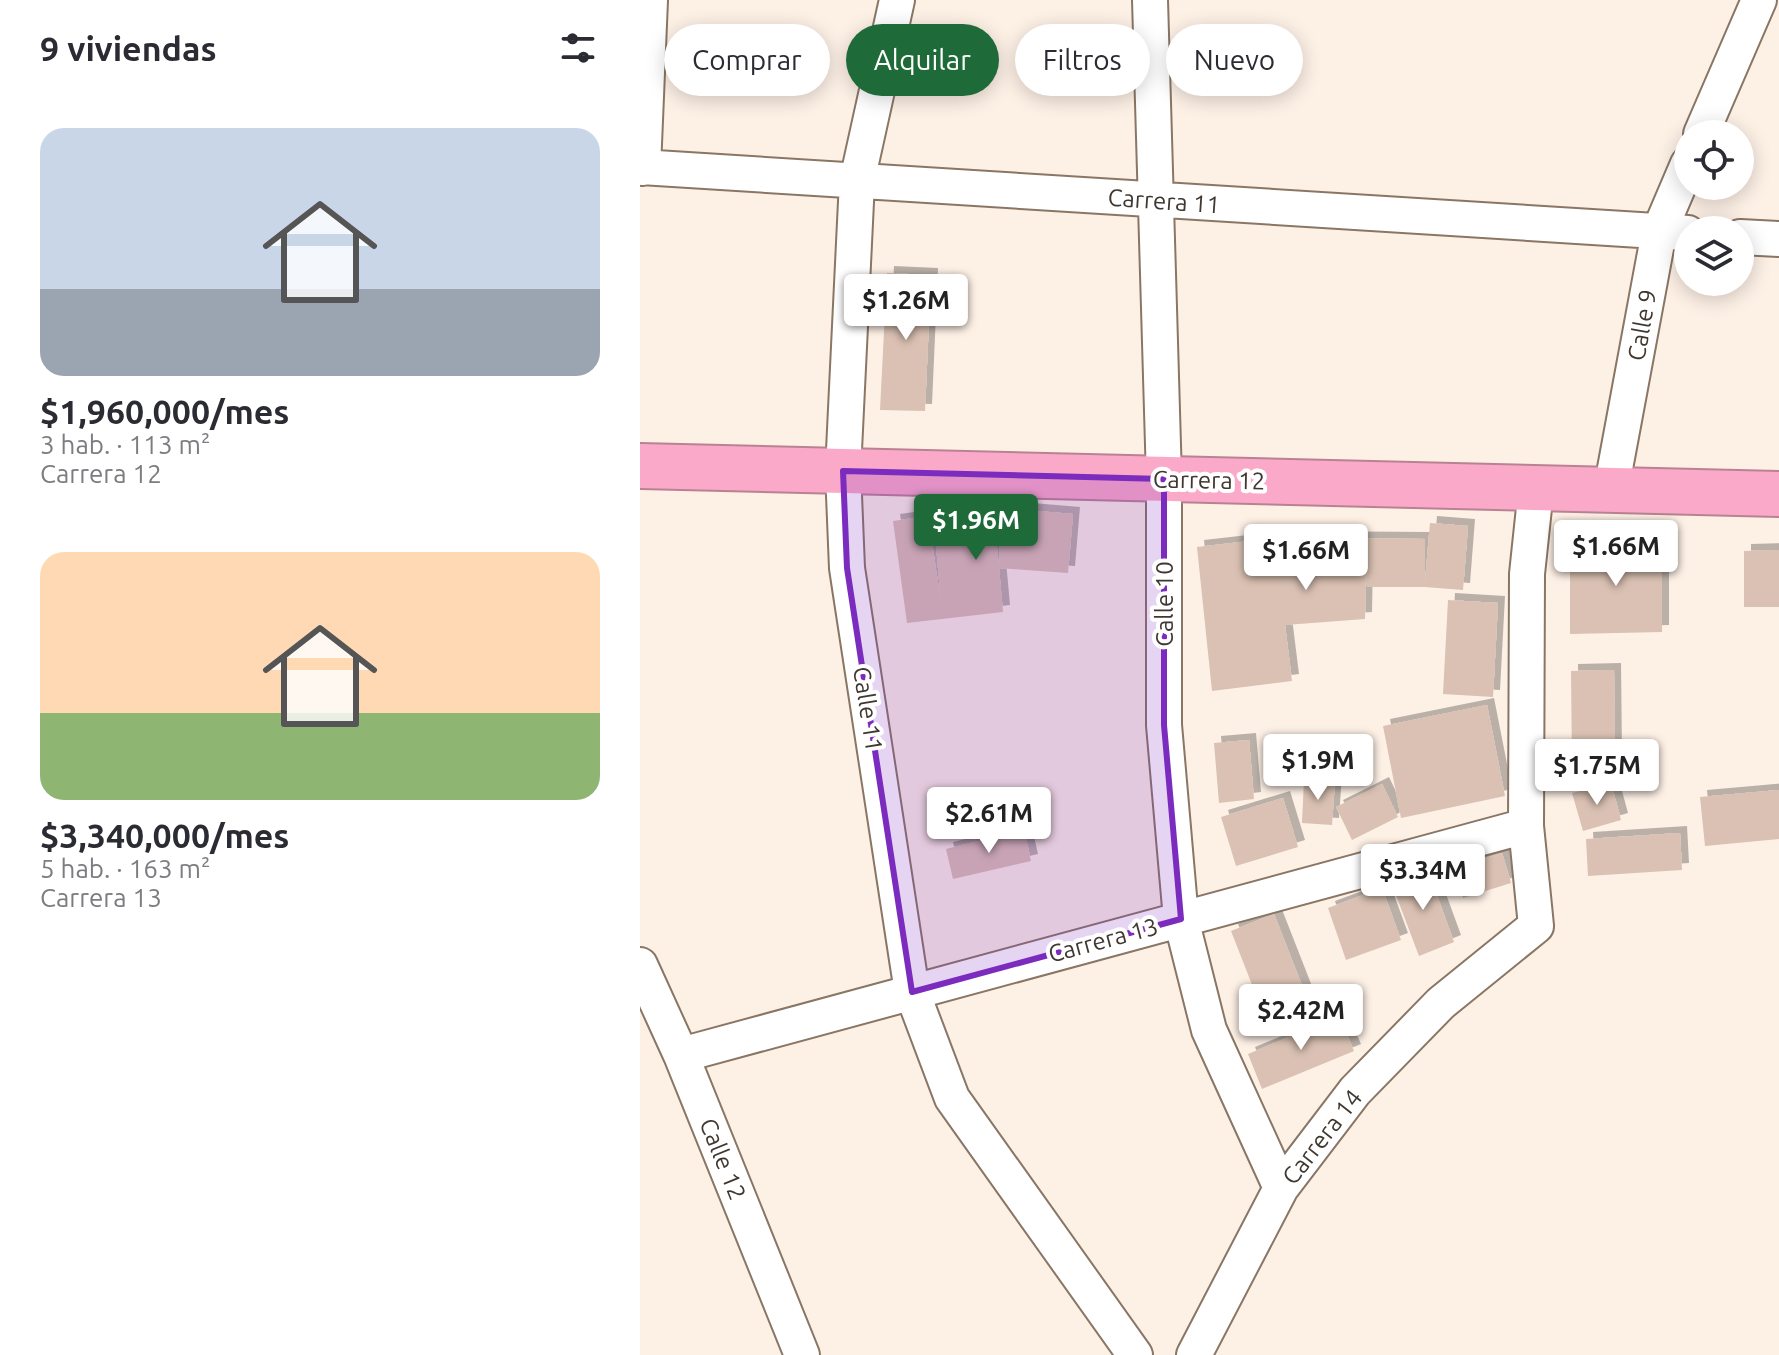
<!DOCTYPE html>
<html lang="es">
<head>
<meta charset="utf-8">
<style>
	:root { --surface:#fff; --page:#f2f2f3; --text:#2b2b33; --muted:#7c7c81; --accent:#1e6a39 }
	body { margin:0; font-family:Ubuntu,sans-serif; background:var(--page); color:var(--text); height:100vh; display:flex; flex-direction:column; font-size:30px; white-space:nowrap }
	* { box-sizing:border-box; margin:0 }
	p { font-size:26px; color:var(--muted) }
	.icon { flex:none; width:44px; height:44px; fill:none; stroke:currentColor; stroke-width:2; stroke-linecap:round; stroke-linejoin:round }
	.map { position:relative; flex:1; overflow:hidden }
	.panel { display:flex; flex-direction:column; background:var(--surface); width:640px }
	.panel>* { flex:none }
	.hud { position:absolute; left:24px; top:24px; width:760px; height:72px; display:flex; gap:16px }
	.fabs { position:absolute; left:1034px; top:120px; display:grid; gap:16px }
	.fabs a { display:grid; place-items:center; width:80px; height:80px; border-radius:50%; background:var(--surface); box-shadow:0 4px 20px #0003; font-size:40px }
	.price { position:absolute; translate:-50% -68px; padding:0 18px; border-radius:8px; background:#fff; color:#222; font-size:26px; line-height:52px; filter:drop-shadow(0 2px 4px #0008) }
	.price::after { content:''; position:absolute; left:50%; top:48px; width:24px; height:18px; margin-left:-12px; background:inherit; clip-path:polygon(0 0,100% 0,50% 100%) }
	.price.on { background:var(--accent); color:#fff }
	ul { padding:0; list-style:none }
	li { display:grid; align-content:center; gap:16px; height:424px; padding:0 40px }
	li span { display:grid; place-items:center; height:248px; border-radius:24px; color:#555 }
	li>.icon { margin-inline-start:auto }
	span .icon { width:144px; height:144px; fill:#fffc; stroke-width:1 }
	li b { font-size:34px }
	h2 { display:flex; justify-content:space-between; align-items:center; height:96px; padding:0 40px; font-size:34px }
	.tag { padding:0 28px; border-radius:36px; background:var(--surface); box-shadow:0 4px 20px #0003; font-size:28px; line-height:72px }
	.tag.on { background:var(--accent); color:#fff }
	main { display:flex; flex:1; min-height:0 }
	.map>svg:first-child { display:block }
</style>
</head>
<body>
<main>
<section class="panel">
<h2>9 viviendas<svg class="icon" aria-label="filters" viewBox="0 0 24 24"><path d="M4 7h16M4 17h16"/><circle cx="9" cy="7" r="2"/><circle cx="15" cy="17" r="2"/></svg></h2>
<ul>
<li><span style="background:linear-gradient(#c9d6e8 65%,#9aa5b1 0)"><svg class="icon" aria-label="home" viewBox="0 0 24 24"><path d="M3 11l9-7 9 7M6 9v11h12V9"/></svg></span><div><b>$1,960,000/mes</b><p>3 hab. · 113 m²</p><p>Carrera 12</p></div></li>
<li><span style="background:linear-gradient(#ffd9b3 65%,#8fb573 0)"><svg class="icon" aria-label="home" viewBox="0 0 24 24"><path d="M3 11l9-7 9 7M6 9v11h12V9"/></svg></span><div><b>$3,340,000/mes</b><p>5 hab. · 163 m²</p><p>Carrera 13</p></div></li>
</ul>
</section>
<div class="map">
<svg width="1139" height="1355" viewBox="0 0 1139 1355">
	<defs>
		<filter id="shadow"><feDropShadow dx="7" dy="-7" stdDeviation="0" flood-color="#0004"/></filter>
	</defs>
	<rect width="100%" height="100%" fill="#fdf0e5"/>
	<path fill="#dac1b3" filter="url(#shadow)" d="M247,273L291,275L285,411L240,410Z
		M361,508L433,514L428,573L359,568L363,612L267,623L253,521L288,516L301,603L295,533L355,527L359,568Z
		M790,523L828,526L823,590L785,587H727L726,564L725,619L645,625L652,681L572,691L557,547L636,538L785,539V582Z
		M1022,542V632L930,634V543Z
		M1139,550V607H1104V551Z
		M808,600L858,603L853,697L803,694Z
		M974,670L975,763L932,764L931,671Z
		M847,705L865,796L761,818L743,726Z
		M609,740L614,799L579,803L574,743Z
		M664,779L695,781L692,825L662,823Z
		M971,783L981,820L943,831L932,793Z
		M742,784L758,817L712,840L696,807Z
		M1139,790V839L1065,846L1060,797Z
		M643,798L658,847L596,866L581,817Z
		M384,830L391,861L313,879L306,849Z
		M1040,833L1042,870L948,876L946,839Z
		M862,853L871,883L823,898L814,868Z
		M787,868L814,942L779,956L751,882Z
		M742,888L761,940L706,960L688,908Z
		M634,914L670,1006L627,1023L591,931Z
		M699,1016L714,1051L622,1089L608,1054Z"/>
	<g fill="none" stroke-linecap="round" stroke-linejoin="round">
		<defs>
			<path id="street" d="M257,0L217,181L203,471L207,568L272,992L312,1098L495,1355
				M510,0L524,479V725L541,919L569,1030L641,1188
				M1061,134L1119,0
				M0,167L1048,233
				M3,168L10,0
				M1100,237L1139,239
				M971,490L1019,232L1048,164
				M0,965L41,1055L162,1355
				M41,1055L886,826
				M554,1355L641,1188L715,1091L801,1003L896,926L886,826L887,574L896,489"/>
			<path id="highway" d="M0,466L1139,494"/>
		</defs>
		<use href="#street" stroke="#897665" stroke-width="38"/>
		<use href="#highway" stroke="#b98293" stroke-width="48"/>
		<use href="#street" stroke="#fff" stroke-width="34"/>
		<use href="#highway" stroke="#faaac8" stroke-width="44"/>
	</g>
	<path fill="#7b2cbf" fill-opacity="0.2" stroke="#7b2cbf" stroke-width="6" stroke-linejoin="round" d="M203,471L524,479V725L541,919L272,992L207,568Z"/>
	<g text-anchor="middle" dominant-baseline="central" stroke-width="8" stroke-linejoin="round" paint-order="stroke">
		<g font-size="24" fill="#3f3730" stroke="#fff">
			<text transform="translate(524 201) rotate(4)">Carrera 11</text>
			<text transform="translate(1002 325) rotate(-80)">Calle 9</text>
			<text transform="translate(569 480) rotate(1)">Carrera 12</text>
			<text transform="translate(524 604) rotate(-90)">Calle 10</text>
			<text transform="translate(228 709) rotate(81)">Calle 11</text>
			<text transform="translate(463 940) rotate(-15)">Carrera 13</text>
			<text transform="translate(682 1137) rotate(-52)">Carrera 14</text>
			<text transform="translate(83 1159) rotate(68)">Calle 12</text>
		</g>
	</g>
</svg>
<div class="fabs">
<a><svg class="icon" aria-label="locate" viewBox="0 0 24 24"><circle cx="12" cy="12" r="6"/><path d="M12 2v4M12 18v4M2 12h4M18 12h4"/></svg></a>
<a><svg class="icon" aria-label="layers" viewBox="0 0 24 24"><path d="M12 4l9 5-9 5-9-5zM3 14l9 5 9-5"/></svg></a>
</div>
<b class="price" style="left:266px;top:342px">$1.26M</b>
<b class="price on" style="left:336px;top:562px">$1.96M</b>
<b class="price" style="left:976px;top:588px">$1.66M</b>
<b class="price" style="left:666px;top:592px">$1.66M</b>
<b class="price" style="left:678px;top:802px">$1.9M</b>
<b class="price" style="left:957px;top:807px">$1.75M</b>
<b class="price" style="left:349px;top:855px">$2.61M</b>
<b class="price" style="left:783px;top:912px">$3.34M</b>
<b class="price" style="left:661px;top:1052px">$2.42M</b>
<div class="hud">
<a class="tag">Comprar</a>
<a class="tag on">Alquilar</a>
<a class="tag">Filtros</a>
<a class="tag">Nuevo</a>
</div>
</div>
</main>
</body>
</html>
